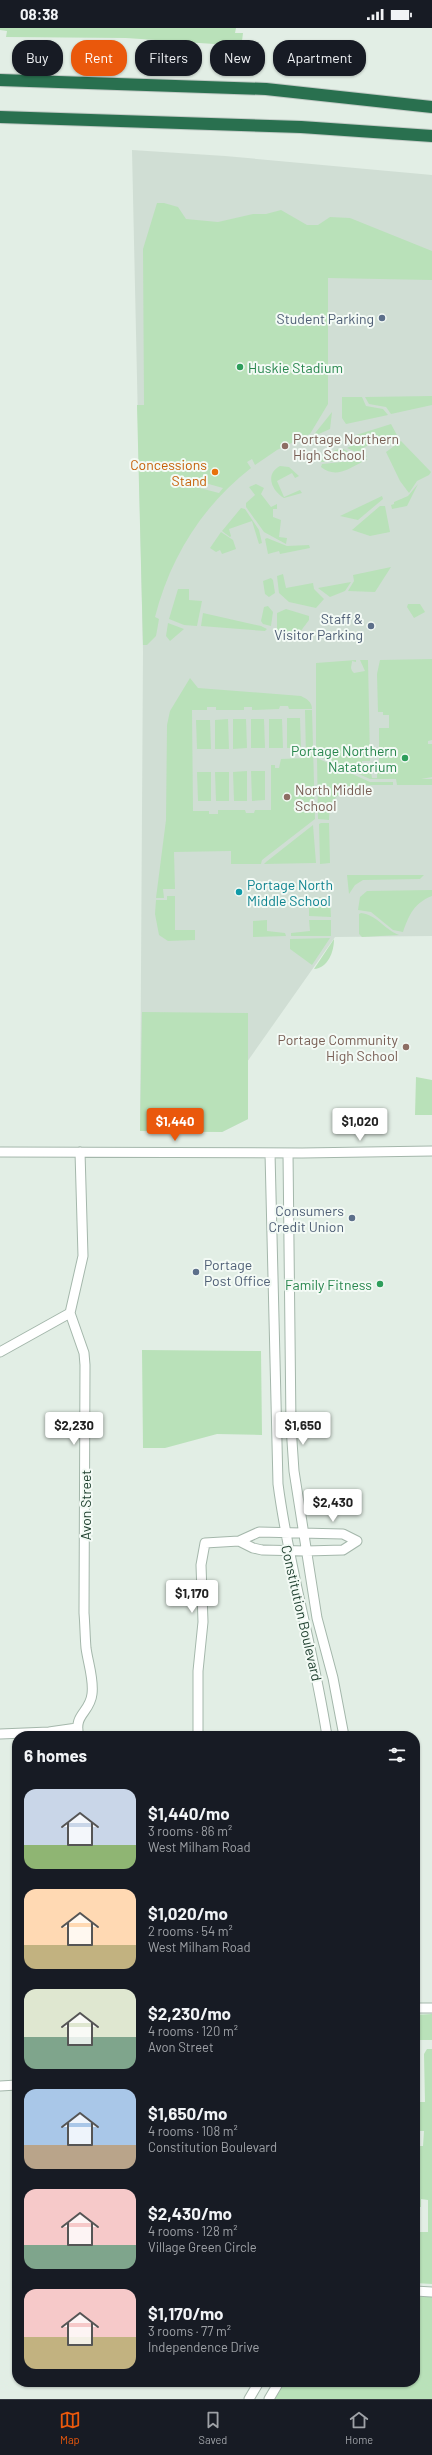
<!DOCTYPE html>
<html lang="en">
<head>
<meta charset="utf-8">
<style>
	:root { --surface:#171b24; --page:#242831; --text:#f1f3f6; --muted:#9ea1a6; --line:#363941; --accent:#ea580c }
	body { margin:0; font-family:Barlow,sans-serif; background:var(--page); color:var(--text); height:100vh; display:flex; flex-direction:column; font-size:15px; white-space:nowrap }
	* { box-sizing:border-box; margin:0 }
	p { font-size:13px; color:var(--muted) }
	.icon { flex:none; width:22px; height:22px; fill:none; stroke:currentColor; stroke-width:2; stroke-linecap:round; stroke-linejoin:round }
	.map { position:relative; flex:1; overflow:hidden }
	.panel { position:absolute; left:12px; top:1703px; width:408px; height:656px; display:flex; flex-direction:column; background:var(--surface); border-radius:16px; box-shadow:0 1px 3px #0004 }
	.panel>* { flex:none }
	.guide { position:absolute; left:12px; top:12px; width:408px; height:36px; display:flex; gap:8px }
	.price { position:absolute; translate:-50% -34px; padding:0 9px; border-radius:4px; background:#fff; color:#222; font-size:13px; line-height:26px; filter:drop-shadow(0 1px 2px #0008) }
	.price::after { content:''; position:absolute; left:50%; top:24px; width:12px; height:9px; margin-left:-6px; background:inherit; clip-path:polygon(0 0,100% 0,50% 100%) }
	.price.active { background:var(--accent); color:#fff }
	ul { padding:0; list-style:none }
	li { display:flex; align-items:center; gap:12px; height:100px; padding:0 12px }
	li span { display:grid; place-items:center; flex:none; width:112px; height:80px; border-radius:12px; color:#555 }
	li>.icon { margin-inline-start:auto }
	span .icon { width:48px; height:48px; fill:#fffc; stroke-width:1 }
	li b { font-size:17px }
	h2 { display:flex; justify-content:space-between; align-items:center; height:48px; padding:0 12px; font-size:17px }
	.pill { padding:0 14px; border-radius:16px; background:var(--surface); box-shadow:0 1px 3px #0004; font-size:14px; line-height:36px }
	.pill.active { background:var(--accent); color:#fff }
	.status { display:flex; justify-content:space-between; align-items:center; height:28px; padding:0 20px; background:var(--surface); direction:ltr }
	.status svg { height:11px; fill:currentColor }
	.dock { display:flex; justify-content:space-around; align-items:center; height:56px; border-top:1px solid var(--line); background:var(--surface); font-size:11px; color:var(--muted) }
	.dock a { display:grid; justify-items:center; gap:2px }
	.dock .active { color:var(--accent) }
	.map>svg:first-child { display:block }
</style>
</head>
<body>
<div class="status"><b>08:38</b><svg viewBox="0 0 49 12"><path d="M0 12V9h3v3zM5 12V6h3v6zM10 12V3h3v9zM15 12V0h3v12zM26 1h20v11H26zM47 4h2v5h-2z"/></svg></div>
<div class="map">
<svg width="432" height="2371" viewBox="0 0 432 2371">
	<rect width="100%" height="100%" fill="#e2eee5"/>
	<path fill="#d0ded4" d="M132,122L225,128L432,147V908L335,909L247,1034L248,1091L222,1104L140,1103L143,624Z"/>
	<path fill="#b9e1b9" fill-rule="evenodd" d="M0,0H236L235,5H243L242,13L229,17L126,10L6,9L7,3L0,2Z
		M157,175H164L178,179L186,191L218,194L253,186H266L281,182L307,197H318L330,189L350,190L432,223V252L328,250V376L310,406L277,422L255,437L252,431L247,434L251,440C202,478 170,530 155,589L159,591L156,608L147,617H143L137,377H144L143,221ZM177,446L180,448L223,460L219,465L180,455Z
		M432,368V377L391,386L386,379L369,376L365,369Z
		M342,369H362L366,378L383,381L388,387L346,396L342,390Z
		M332,384L330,401L312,409Z
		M391,396L399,411L389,417L384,409L363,420L367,429L347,420L355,416L353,408Z
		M401,413L431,444L429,447L417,453L409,465L400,453L386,424Z
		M341,420L368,432L320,434L323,427Z
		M361,432L362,434C347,442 335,450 321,439L322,436Z
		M280,438L289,439L299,448L295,450L292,445L277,453L284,469L300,462L302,465L284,470C271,462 265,446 280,438Z
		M256,456L264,460L261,466L271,479L277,476V481H273V489L281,492L279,509L287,510L286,516L264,504L246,479V475L255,467L249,459Z
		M418,456L407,478L392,481L391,477L394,476V474L408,468Z
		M382,468L383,471L358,492L340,488Z
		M380,478H385L390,504L370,508L352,502Z
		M241,480L245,481L259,502L262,515L259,516L252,493L229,501L231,508L230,509L222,503Z
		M221,504L233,512L236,521L222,526L220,522L216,524L210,520Z
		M267,510L287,518L309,517L310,520L280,526L279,523L268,526L265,511Z
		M391,539L375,564L348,563L354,553L353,547Z
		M283,546L286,560L313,555L314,561L324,571L316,580L289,574L279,565L277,548Z
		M271,550L273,552L275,565L269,569L265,566L263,553Z
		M351,554L345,563L330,569L318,560Z
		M178,561H189V572L202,573L197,598L184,597L169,591Z
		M408,576H420L425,584L414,590L407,579Z
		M268,578L273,584L271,598L263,596L261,593L264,579Z
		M286,581L309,588V592L300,604H280L277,601V585Z
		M203,585L261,598L267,601L265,603L201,598Z
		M168,595L184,601L170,613L166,608Z
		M432,631V712L428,713V716H432V749L421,751H432V757H397L396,751H370L316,727V635L356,632V634L352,633C352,637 349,641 354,645L365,643L360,632H368L370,733H362V744H371L372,750H377V744L379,743V700H389V687H383V684H378L377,646L380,632Z
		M190,650L198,660L301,668C307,671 312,674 312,681H289L288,678H280L279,681L252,682V679H244V682H216V679H207V682H192L193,783H209V786H218V782H245L246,785H254L255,782H271V737H275V740H279L281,731L306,730L305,682H312L315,791L262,832L261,836H231V823L174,824L175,861H163L164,870H156L166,792L167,697L170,683Z
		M287,690H300L301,720H287Z
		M228,691L229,721H215V692Z
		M233,691H246L247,720L233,721Z
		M251,691H264L265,720H251Z
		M269,691H282L283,720H269Z
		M196,692H210L211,721H197Z
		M317,730L370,754H393V757C365,757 330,753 329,792L318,791Z
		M247,743V773H234L233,744Z
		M251,743H265V772L252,773Z
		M197,744H211V773H198Z
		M215,744H229V773H216Z
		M321,795H329L330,835L320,836L319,796Z
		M313,797L316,835L264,836L266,834Z
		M347,847H424L420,851L363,852L355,857L349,866Z
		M432,862V868C414,875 409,887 403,904L393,902L371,884L358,882L360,869L367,863Z
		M167,868H175V902H195V912L168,913L159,907L155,886L156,872H167Z
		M330,869L331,889L309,888V870Z
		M361,885C377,887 384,901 399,907L362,909L359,906V886Z
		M267,892V903L285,905L286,908L253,909V893Z
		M309,892H331V908H291V905L310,903Z
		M330,910L312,937L290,921V911Z
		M334,911C334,924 328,940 314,941Z
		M142,984L248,985V1091L222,1104L140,1103Z
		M416,1049L432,1052V1087H415Z
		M142,1322L261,1323L262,1407L217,1406L165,1420H143Z
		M432,1986V2012H415V1987Z
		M427,2021H432V2256L415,2255V2204H428V2172L421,2171V2179H415V2118H423L424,2103H415V2074H425L424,2026Z
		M415,2269H432V2371H273L282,2354H415Z"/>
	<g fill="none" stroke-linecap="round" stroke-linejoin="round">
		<defs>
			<path id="minor" d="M0,1124L302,1125L432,1123
				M270,1125L278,1456C289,1541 314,1623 327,1708
				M288,1125L291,1398L294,1443L317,1590L333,1650L344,1708
				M0,1324L70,1285
				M239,1513L253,1520L262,1522L306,1523L343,1522L357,1513
				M0,1706L49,1704L77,1700
				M79,1708C73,1686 90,1685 92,1666C94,1651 88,1635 86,1620C85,1608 85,1597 84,1585L85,1337L84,1325L70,1285L83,1228L80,1124
				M198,1708V1643L203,1594L201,1537L205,1515L239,1513L259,1504L343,1506L357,1513
				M415,1980H432
				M0,2058L17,2057
				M415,2263L432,2264
				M249,2371L259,2354
				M269,2371L279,2354"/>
			<path id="highway" d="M0,52L266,61L432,79
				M0,89L301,99L432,108"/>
		</defs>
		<use href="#minor" stroke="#a4b7ab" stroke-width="11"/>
		<use href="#highway" stroke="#c1cac5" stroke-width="14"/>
		<use href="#minor" stroke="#fff" stroke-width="9"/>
		<use href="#highway" stroke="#29704f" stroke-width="12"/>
	</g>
	<g fill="#5c6f8a" stroke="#f3faf5" stroke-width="1.5">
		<circle cx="382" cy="290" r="4"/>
		<circle cx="371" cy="598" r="4"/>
		<circle cx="352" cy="1190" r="4"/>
		<circle cx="196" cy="1244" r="4"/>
	</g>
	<g fill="#2e9e5b" stroke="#f3faf5" stroke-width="1.5">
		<circle cx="240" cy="339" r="4"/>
		<circle cx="405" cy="730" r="4"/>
		<circle cx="380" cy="1256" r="4"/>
	</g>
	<g fill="#8d6e63" stroke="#f3faf5" stroke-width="1.5">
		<circle cx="285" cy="418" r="4"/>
		<circle cx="287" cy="769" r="4"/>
		<circle cx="406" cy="1019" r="4"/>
	</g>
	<circle fill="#e8710a" stroke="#f3faf5" stroke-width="1.5" cx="215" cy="444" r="4"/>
	<circle fill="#0f9aa8" stroke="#f3faf5" stroke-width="1.5" cx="239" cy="864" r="4"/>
	<g text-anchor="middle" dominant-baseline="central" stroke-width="4" stroke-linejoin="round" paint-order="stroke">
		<g font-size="14" fill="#4e5e75" stroke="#f3faf5" text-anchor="end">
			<text x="374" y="290">Student Parking</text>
			<text x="363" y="590">Staff &amp;<tspan x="363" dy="16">Visitor Parking</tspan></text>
			<text x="344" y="1182">Consumers<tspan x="344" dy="16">Credit Union</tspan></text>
			<text x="204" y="1236" text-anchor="start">Portage<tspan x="204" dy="16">Post Office</tspan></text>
		</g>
		<g font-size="14" fill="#27864d" stroke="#f3faf5" text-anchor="end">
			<text x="248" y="339" text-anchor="start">Huskie Stadium</text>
			<text x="397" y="722">Portage Northern<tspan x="397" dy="16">Natatorium</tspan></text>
			<text x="372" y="1256">Family Fitness</text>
		</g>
		<g font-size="14" fill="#785e54" stroke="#f3faf5" text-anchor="start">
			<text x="293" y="410">Portage Northern<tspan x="293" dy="16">High School</tspan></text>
			<text x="295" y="761">North Middle<tspan x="295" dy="16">School</tspan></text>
			<text x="398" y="1011" text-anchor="end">Portage Community<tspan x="398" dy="16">High School</tspan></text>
		</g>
		<g font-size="14" fill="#c56008" stroke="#f3faf5" text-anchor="end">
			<text x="207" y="436">Concessions<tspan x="207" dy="16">Stand</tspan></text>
		</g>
		<g font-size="14" fill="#0d838f" stroke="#f3faf5" text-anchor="start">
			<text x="247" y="856">Portage North<tspan x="247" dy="16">Middle School</tspan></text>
		</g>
		<g font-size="14" fill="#204130" stroke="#f3faf5">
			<text transform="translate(85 1477) rotate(-90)">Avon Street</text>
			<text transform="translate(302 1585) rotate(77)">Constitution Boulevard</text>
		</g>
	</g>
</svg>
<b class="price active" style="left:175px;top:1114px">$1,440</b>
<b class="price" style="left:360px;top:1114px">$1,020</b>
<b class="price" style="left:74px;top:1418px">$2,230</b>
<b class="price" style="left:303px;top:1418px">$1,650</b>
<b class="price" style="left:333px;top:1495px">$2,430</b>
<b class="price" style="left:192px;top:1586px">$1,170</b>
<div class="guide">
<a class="pill">Buy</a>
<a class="pill active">Rent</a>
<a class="pill">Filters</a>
<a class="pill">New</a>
<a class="pill">Apartment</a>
</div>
<section class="panel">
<h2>6 homes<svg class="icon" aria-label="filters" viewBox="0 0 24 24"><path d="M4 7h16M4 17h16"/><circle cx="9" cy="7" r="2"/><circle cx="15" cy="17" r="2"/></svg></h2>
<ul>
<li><span style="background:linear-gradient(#c9d6e8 70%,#8fb573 0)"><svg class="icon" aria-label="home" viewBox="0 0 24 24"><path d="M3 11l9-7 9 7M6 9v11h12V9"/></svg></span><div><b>$1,440/mo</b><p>3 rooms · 86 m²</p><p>West Milham Road</p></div></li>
<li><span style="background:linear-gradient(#ffd9b3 70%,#c2b280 0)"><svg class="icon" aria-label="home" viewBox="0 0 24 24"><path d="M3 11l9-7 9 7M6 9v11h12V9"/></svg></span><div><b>$1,020/mo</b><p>2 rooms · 54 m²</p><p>West Milham Road</p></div></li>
<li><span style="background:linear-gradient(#dfe7d0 60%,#7fa58c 0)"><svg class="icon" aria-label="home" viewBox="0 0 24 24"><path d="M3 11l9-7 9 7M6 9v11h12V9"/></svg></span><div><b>$2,230/mo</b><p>4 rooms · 120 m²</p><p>Avon Street</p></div></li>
<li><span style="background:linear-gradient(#a9c7e8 70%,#b9a48a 0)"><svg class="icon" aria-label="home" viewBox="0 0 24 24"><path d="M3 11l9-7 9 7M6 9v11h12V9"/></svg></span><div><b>$1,650/mo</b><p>4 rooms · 108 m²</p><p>Constitution Boulevard</p></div></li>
<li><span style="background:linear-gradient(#f6c9c9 70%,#7fa58c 0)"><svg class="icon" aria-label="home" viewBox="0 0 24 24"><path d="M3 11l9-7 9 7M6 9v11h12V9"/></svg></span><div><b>$2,430/mo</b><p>4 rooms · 128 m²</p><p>Village Green Circle</p></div></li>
<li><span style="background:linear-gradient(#f6c9c9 60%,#c2b280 0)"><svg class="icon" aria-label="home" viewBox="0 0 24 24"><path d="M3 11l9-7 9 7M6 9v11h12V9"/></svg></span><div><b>$1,170/mo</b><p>3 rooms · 77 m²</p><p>Independence Drive</p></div></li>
</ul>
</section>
</div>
<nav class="dock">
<a class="active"><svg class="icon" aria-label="map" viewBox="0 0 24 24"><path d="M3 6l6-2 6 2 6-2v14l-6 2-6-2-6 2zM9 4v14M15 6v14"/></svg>Map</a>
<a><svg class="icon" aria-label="saved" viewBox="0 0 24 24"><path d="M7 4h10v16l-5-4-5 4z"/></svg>Saved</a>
<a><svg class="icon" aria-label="home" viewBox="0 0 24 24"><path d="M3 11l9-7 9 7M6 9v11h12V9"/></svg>Home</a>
</nav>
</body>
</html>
